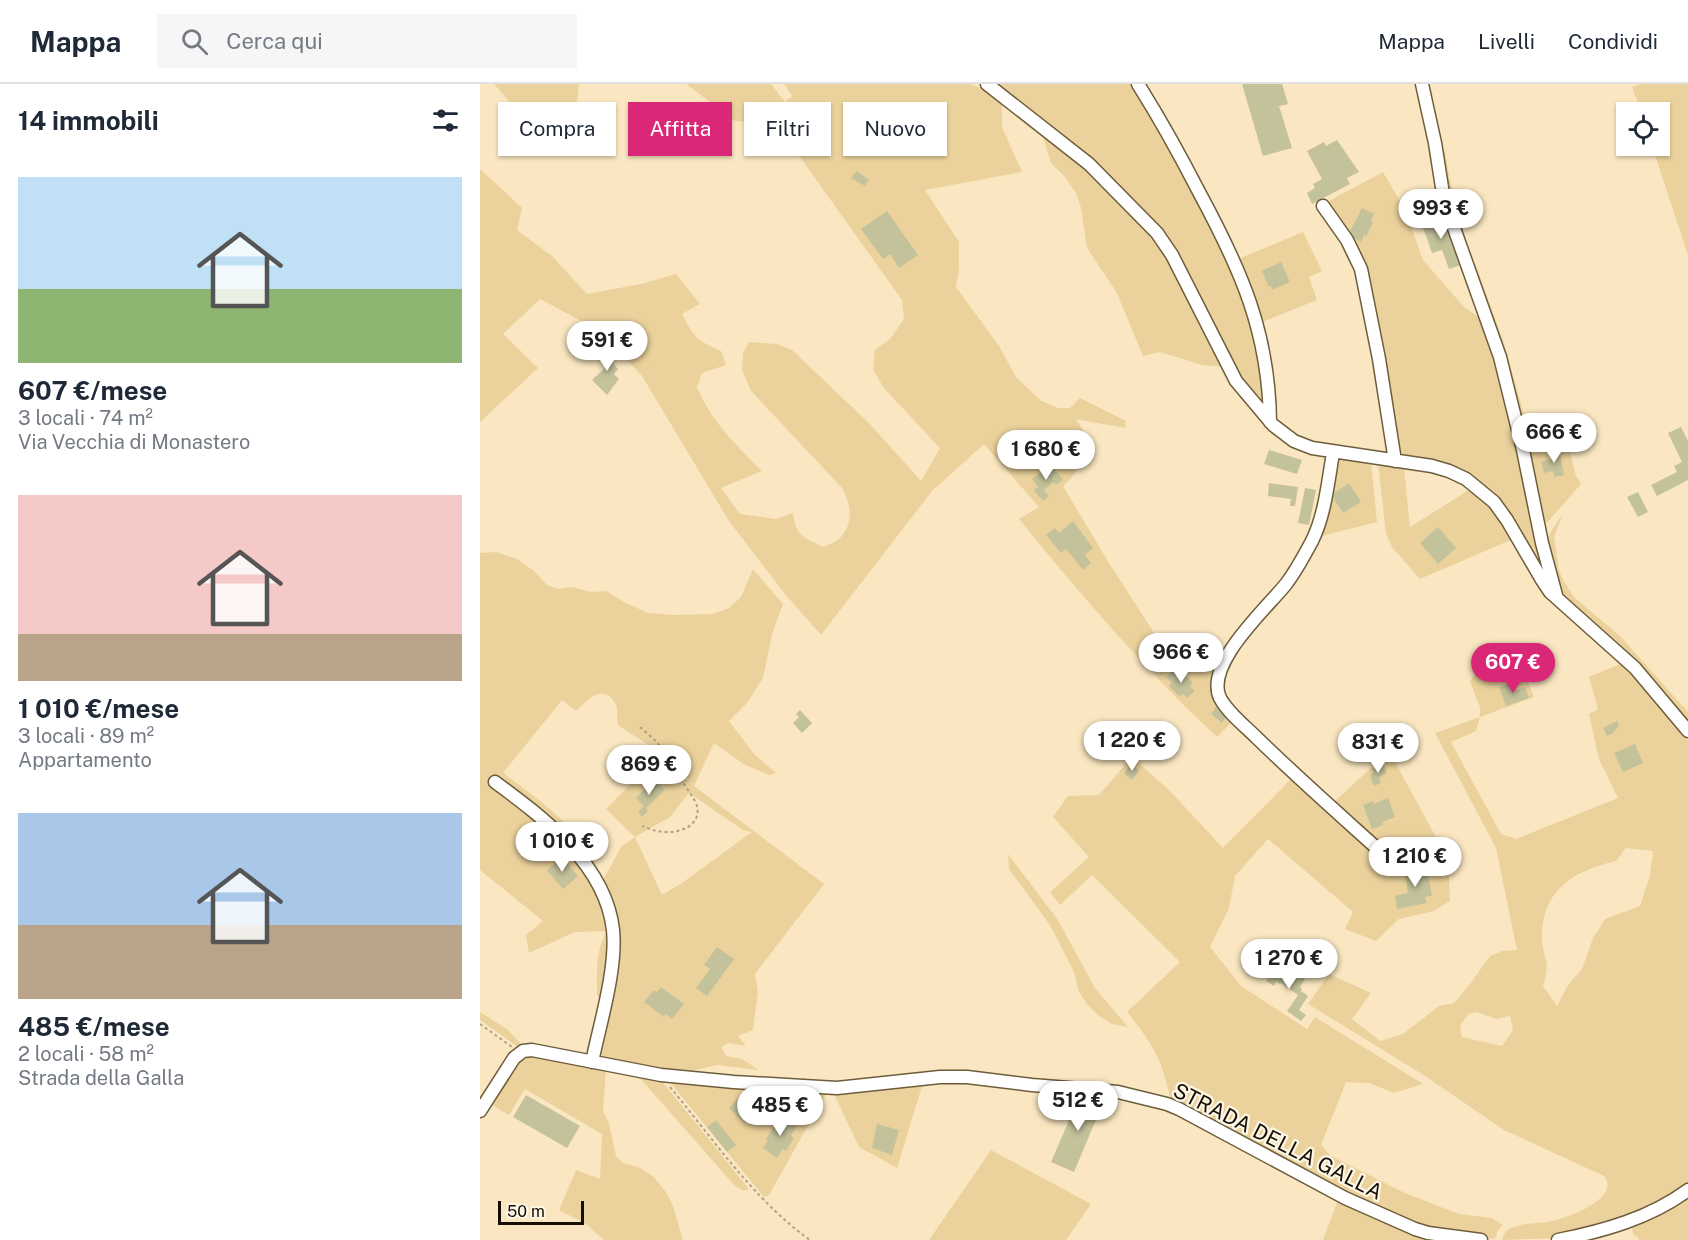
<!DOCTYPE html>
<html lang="it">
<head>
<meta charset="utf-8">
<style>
	:root { --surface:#fff; --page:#f6f6f7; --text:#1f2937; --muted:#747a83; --line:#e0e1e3; --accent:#db2777 }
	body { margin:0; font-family:"Public Sans",sans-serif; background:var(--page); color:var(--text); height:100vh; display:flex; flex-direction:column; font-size:22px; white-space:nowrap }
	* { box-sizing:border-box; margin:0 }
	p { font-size:20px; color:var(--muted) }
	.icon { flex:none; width:33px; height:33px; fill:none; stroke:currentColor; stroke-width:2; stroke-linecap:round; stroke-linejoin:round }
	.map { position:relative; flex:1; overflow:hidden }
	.details { display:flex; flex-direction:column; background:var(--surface); width:480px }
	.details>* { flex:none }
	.hud { position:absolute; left:18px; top:18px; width:570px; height:54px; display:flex; gap:12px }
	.controls { position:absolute; left:1136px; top:18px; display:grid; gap:12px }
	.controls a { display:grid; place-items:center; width:54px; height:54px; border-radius:0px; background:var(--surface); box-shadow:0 2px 4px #0004; font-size:30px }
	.scale { position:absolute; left:18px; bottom:15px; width:86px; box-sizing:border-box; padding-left:6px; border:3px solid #130d02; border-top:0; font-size:16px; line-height:21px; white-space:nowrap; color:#130d02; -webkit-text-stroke:4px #fdf6e6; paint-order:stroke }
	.price { position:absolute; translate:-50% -51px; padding:0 14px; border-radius:21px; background:#fff; color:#222; font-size:20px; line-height:39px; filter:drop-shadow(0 2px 3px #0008) }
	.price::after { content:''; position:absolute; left:50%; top:36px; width:18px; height:14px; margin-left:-9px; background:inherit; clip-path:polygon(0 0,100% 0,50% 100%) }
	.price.on { background:var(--accent); color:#fff }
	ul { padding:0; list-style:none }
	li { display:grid; align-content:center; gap:12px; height:318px; padding:0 18px }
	li span { display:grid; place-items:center; height:186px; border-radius:0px; color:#555 }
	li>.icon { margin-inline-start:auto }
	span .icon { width:108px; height:108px; fill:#fffc; stroke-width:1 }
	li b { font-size:26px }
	h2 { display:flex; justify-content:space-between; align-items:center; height:72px; padding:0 18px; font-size:26px }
	.pill { padding:0 21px; border-radius:0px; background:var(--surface); box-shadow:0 2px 4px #0004; font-size:21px; line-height:54px }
	.pill.on { background:var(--accent); color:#fff }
	header { display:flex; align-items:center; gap:36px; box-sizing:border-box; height:84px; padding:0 30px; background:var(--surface); border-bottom:2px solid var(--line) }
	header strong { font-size:28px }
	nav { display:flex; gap:33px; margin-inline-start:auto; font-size:21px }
	.search { width:420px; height:54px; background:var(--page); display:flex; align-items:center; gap:15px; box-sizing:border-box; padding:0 21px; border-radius:0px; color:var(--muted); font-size:22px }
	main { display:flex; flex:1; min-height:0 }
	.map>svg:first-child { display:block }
</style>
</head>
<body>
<header>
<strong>Mappa</strong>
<div class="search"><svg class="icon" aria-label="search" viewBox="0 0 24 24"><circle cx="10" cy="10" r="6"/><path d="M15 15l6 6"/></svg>Cerca qui</div>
<nav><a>Mappa</a><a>Livelli</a><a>Condividi</a></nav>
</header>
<main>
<section class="details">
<h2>14 immobili<svg class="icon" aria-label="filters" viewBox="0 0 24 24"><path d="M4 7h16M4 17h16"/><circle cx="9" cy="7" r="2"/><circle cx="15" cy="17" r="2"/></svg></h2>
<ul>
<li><span style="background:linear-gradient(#bfe0f5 60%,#8fb573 0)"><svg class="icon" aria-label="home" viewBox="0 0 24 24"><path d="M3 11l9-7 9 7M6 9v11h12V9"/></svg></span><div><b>607 €/mese</b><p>3 locali · 74 m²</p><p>Via Vecchia di Monastero</p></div></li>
<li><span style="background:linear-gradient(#f6c9c9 75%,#b9a48a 0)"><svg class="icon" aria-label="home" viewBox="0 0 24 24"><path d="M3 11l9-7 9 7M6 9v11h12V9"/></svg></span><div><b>1 010 €/mese</b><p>3 locali · 89 m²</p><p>Appartamento</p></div></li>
<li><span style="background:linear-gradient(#a9c7e8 60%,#b9a48a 0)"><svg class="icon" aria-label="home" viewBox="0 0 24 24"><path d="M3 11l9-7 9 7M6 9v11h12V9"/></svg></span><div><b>485 €/mese</b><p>2 locali · 58 m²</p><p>Strada della Galla</p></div></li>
</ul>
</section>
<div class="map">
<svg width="1208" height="1156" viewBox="0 0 1208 1156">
	<rect width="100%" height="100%" fill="#fae7c1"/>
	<path fill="#ebd29c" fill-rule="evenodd" d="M14,0H99L96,27L58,50Z
		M206,0H291L305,18L312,12L304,0H491L506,6L522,19V43L542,88L445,106L479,158V184L476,203L519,262L536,293L560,316L578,324H590L600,314L646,337L645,344L596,335L603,346L581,362L588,371L594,367C604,382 595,391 583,402L629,479L689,572C706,584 720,585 740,581L735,592L753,637L737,653C665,586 601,511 539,435L559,423L504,360L452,407L341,551L305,510L249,437L162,292L118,246L60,215L23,250L58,284L0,338V85L42,124L37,146L72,172L107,210L161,200L196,190L220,220L202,230C214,254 217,256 241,267L246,281L222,289L217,303C231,337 256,361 282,387L241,404L260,430L296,435L313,429C316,452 323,453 343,463C348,461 356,458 360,454C374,440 371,420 362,404L271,307L262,286L263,269L269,258L297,260L312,266L390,340L441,397L460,364L403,303L393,285L395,266L410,255L424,235L422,216L290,31L274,39L255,37Z
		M513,0H652L673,31L738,151L773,235L786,328L765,303L688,157Z
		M1161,0H1208V171L1172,62H1179V28H1161L1152,3Z
		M561,47L614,91L681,161L744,283L722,281L680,268L663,272L637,209L607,164L601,124L596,109L585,93L571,79Z
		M965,67L969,92L988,163L999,190L1023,256L1049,348L1083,341L1096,392L1101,400L1067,439L1063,437L970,124L960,68Z
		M903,88L926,128L943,176L984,223L1003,236L1036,352L1068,496L1016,414L919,371L885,185L845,119Z
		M823,148L842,187L829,193L837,216L782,238L758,175Z
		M856,374L891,378L897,438L838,453Z
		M898,379L924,383L930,443L992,404L1013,425L1033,455L940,495L912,463L906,450Z
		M1083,429L1074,453L1079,486L1083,496L1094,513L1141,553L1208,628V638L1150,572L1126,549L1092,522L1081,509L1068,462L1070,449Z
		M16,468L37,475L54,487L67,501L78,505L92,503L111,508L126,507L144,518L168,529L193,531L232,530L249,524L261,513L273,485L303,520L292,550L283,594L267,619L249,637L275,671L296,689L289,691L265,681L234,659L214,702L344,800L275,890L278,909L273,946L258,952L266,962L249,959L241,963L246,972L262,975L279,986L237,981L203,989L127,975L121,971L120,967L134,889L122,798L141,763L155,753L126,725L165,686L185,685L203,668L177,667L138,641C136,634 138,627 136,621C135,618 132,615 130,613C117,603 105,619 96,627L82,616L23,689C59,716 98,742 117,784L116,788L66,745C93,774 122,805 127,846C130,868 124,892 121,915L117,912C117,888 115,868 127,847L95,848L49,869L46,851L63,837L0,786V469ZM209,709L263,746L272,748L202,799L182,811L155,753L190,733Z
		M1016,564L1045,590L1054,613L1000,633L996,647L971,658L1021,750L1036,755L1138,714L1119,675L1109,630L1118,625L1109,593L1143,579L1201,646L1208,657V1103L1138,1139L1076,1154L1022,1156C1024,1149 1027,1145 1034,1143C1047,1138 1063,1140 1076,1136C1092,1132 1141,1113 1124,1092L1024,1046L945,992L828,920L849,890L891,909L872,935L900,957L923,950L959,922L974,919L990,900L1010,872L1022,867L1037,866L1016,764L955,649L1000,633V623L990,598L1003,575ZM1146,764L1173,767L1170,791L1160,822L1125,835L1113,854L1102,885L1088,901L1077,922L1063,902C1072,875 1062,875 1062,852C1062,805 1096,786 1136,777ZM997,928L1016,935L1030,932L1033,946L1022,962L982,953L980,942L988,930Z
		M909,667L968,775L970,817L954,827L919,835L896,857L865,845L873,828L788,755L755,792L749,824L730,863L761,902L827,945L835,933L943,1000L914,1009L889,999L866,998L841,1061L851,1072L925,1109L979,1130L1012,1134L1023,1141L1018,1146L1015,1155L952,1146L868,1111L691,1018C683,977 673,960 647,928L700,878L612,791L580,821L570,808L609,773L573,733L588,712L619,711L652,673L689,706L743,764L812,694L903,775L908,769L853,719Z
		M528,770L578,836L615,904L648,943L632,940L619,932L607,920L599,908L594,888L570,841L529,785Z
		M0,928L27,945L43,962L39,964L0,936Z
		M51,970L126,986L123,1027L129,1039L136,1072L143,1079L160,1084L174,1093L186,1108L193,1122L203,1156H124L106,1140L79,1126L96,1086L120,1095L122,1050L45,1005L29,1031L10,1020L38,976Z
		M158,992L181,996L269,1105L264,1107L255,1102Z
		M189,997L347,1008L289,1111L284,1113Z
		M443,999L417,1084L379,1063L353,1008Z
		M511,1066L611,1120L586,1156H449Z
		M1208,1109V1156H1160L1153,1150L1151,1139Z
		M858,1116L971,1156H843Z"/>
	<path fill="#c4c29a" d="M762,0H802L808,20L799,22L812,64L783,72Z
		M170,53L175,57L167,67L161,62Z
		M857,56L879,88L867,94L870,100L832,120L827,109L835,104L833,100L842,95L827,67L844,58L846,62Z
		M377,87L389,96L385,102L371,94Z
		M882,124L894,130L891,137L893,138L886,153L884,151L881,158L868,151Z
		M407,127L438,171L419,184L410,170L403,175L381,145Z
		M963,130L981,181L969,185L962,166L952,169L941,138Z
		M801,178L810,198L792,206L791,202L789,203L782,187Z
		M126,263L136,273L132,278L138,285L134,290L139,295L127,311L112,296L127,282L117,273Z
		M1201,343L1208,357V396L1177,412L1171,401L1197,388L1194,382L1202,378L1188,349Z
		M789,366L822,376L817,390L784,380Z
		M1079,366L1084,391L1074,393L1073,387L1064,389L1061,378L1071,375L1069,369Z
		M571,381L583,396L576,401L573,398L564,406L569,412L563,417L554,406L558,403L552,395Z
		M789,399L818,403L815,422H810L811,415L788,412Z
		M869,399L881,418L863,429L851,411Z
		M825,404L836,406L829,441L818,439Z
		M1158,408L1168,428L1158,433L1147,413Z
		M593,437L613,464L605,471L611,479L603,486L586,465L581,469L566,451L575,444L579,449Z
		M958,443L976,464L958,480L940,459Z
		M694,586L700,592L703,589L713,599L710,602L715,607L707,614L703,610L699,612L689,602L692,599L686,593Z
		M1031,599L1034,607L1045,603L1049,614L1026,622L1019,603Z
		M736,623L747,632L742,639L731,630Z
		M320,626L332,639L322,649L313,639L319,633L316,630Z
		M1137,637L1139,641L1133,649L1127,652L1123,644Z
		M1155,660L1163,679L1143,688L1134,669Z
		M652,680L659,687L652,696L644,689Z
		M903,680L907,689L899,693L901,699L894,702L890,692L893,688L892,685Z
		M174,695L185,706L166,724L168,727L162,733L158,728L164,722L156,714Z
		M908,714L915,733L902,738L903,741L892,745L883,721L893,717L894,720Z
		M82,773L98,792L83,805L67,786Z
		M946,781L952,812L945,813L947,819L917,825L915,812L928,809L924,785Z
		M237,863L254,875L227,912L216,904L230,885L224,881Z
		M771,867L781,877L775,883L765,873Z
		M789,880L814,898L819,891L825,895L820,903L822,905L821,907L828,912L819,926L826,931L821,937L807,927L818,911L801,899L800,900L796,898L794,902L786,897L790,891L784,887Z
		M181,903L204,920L192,935L186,930L184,933L164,918L174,906L177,908Z
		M266,1006L282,1022L265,1039L249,1024Z
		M567,1007L595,1011L591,1020L567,1017Z
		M46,1011L100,1042L87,1064L33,1033Z
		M600,1011L625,1014L594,1088L571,1078Z
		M300,1032L317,1042L311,1052L314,1054L306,1067L303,1065L297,1074L283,1064L288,1056L286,1055Z
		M236,1036L256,1061L247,1068L227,1043Z
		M397,1040L419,1046L412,1071L392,1064Z"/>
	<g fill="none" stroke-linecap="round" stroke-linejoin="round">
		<defs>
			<path id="minor" d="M507,0L609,80L677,149L692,171L756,297L793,341L814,357L832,364L952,382L969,387L986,395L1014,418L1027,436L1062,496L1070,508L1155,584L1208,647
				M658,0C680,35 700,71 719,108C761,186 789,248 790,338
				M942,0L955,59L964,116L1020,273L1043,366L1062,459L1076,511
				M843,122L867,156L881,185L899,275L915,377
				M853,369C848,398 845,431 832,457C824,472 816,487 806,500C787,524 724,580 740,614C748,629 765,642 777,654C817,693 859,730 901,768
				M15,698C64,734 126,781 133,846C137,885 120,939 112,978
				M0,1027L34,974L43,967L52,966L181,991L254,998L357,1004L460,993H487L552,1001L638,1008L687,1020L699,1025L865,1114L935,1145L948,1149L1001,1156
				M1078,1156C1124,1147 1170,1134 1208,1106"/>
		</defs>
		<use href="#minor" stroke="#6d5d3b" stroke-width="15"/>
		<path stroke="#afa183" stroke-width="2" stroke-dasharray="3 3" stroke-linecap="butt" d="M160,643L177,658L215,717C225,738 204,749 186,748C177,748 170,745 162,742
			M0,940L32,963
			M190,1003C234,1056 274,1116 330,1156"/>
		<use href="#minor" stroke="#fff" stroke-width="12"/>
	</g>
	<g text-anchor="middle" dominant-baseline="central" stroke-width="4.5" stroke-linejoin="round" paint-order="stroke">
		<g font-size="21" fill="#130d02" stroke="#fdf6e6">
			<text transform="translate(798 1057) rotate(27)">STRADA DELLA GALLA</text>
		</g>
	</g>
</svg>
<div class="controls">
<a><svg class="icon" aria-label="locate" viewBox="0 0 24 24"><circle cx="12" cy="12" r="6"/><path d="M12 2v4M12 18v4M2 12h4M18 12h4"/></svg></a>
</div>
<div class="scale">50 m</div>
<b class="price" style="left:961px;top:156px">993 €</b>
<b class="price" style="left:127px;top:288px">591 €</b>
<b class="price" style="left:1074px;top:380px">666 €</b>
<b class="price" style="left:566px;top:397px">1 680 €</b>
<b class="price" style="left:701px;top:600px">966 €</b>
<b class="price on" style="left:1033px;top:610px">607 €</b>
<b class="price" style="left:652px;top:688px">1 220 €</b>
<b class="price" style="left:898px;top:690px">831 €</b>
<b class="price" style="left:169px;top:712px">869 €</b>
<b class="price" style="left:82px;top:789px">1 010 €</b>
<b class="price" style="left:935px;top:804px">1 210 €</b>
<b class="price" style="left:809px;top:906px">1 270 €</b>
<b class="price" style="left:598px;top:1048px">512 €</b>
<b class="price" style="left:300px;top:1053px">485 €</b>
<div class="hud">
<a class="pill">Compra</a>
<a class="pill on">Affitta</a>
<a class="pill">Filtri</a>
<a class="pill">Nuovo</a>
</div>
</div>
</main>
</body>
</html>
